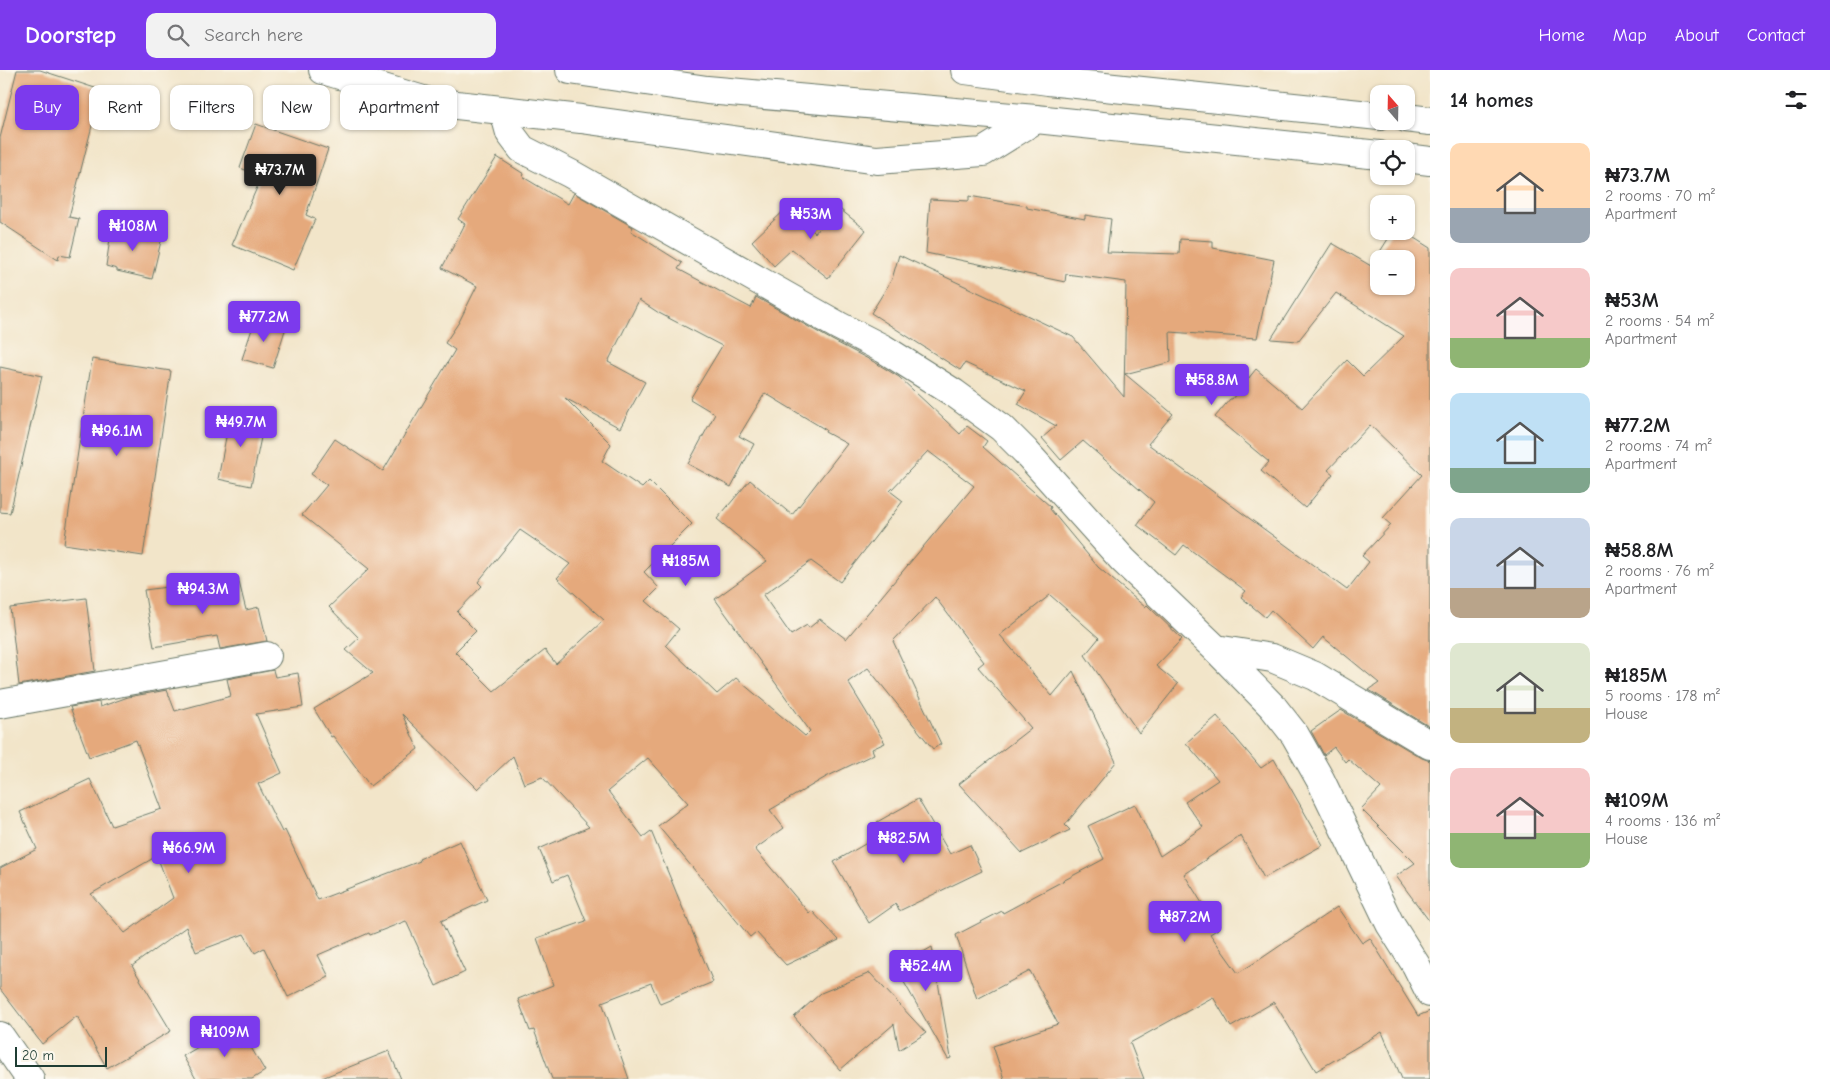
<!DOCTYPE html>
<html lang="en">
<head>
<meta charset="utf-8">
<style>
	:root { --surface:#fff; --page:#f2f2f2; --text:#202124; --muted:#757577; --accent:#7c3aed }
	body { margin:0; font-family:"Comic Neue",sans-serif; background:var(--page); color:var(--text); height:100vh; display:flex; flex-direction:column; font-size:19px; white-space:nowrap }
	* { box-sizing:border-box; margin:0 }
	p { font-size:16px; color:var(--muted) }
	.icon { flex:none; width:28px; height:28px; fill:none; stroke:currentColor; stroke-width:2; stroke-linecap:round; stroke-linejoin:round }
	.map { position:relative; flex:1; overflow:hidden }
	.drawer { display:flex; flex-direction:column; background:var(--surface); width:400px }
	.drawer>* { flex:none }
	.hud { position:absolute; left:15px; top:15px; width:475px; height:45px; display:flex; gap:10px }
	.needle { width:32px; rotate:340deg }
	.controls { position:absolute; left:1370px; top:15px; display:grid; gap:10px }
	.controls a { display:grid; place-items:center; width:45px; height:45px; border-radius:10px; background:var(--surface); box-shadow:0 1px 4px #0004; font-size:25px }
	.scale { position:absolute; left:15px; bottom:12px; width:92px; box-sizing:border-box; padding-left:5px; border:2px solid #1f3d34; border-top:0; font-size:14px; line-height:18px; white-space:nowrap; color:#1f3d34; -webkit-text-stroke:4px #fbf7ec; paint-order:stroke }
	.price { position:absolute; translate:-50% -42px; padding:0 11px; border-radius:5px; background:var(--accent); color:#fff; font-size:16px; line-height:32px; filter:drop-shadow(0 1px 2px #0008) }
	.price::after { content:''; position:absolute; left:50%; top:30px; width:15px; height:11px; margin-left:-8px; background:inherit; clip-path:polygon(0 0,100% 0,50% 100%) }
	.price.active { background:#222; color:#fff }
	ul { padding:0; list-style:none }
	li { display:flex; align-items:center; gap:15px; height:125px; padding:0 20px }
	li span { display:grid; place-items:center; flex:none; width:140px; height:100px; border-radius:10px; color:#555 }
	li>.icon { margin-inline-start:auto }
	span .icon { width:60px; height:60px; fill:#fffc; stroke-width:1 }
	li b { font-size:21px }
	h2 { display:flex; justify-content:space-between; align-items:center; height:60px; padding:0 20px; font-size:21px }
	.chip { padding:0 18px; border-radius:10px; background:var(--surface); box-shadow:0 1px 4px #0004; font-size:18px; line-height:45px }
	.chip.active { background:var(--accent); color:#fff }
	header { display:flex; align-items:center; gap:30px; box-sizing:border-box; height:70px; padding:0 25px; background:var(--accent); color:#fff }
	header strong { font-size:24px }
	nav { display:flex; gap:28px; margin-inline-start:auto; font-size:18px }
	.search { width:350px; height:45px; background:var(--page); display:flex; align-items:center; gap:12px; box-sizing:border-box; padding:0 18px; border-radius:10px; color:var(--muted); font-size:19px }
	main { display:flex; flex:1; min-height:0 }
	.map>svg:first-child { display:block }
</style>
</head>
<body>
<header>
<strong>Doorstep</strong>
<div class="search"><svg class="icon" aria-label="search" viewBox="0 0 24 24"><circle cx="10" cy="10" r="6"/><path d="M15 15l6 6"/></svg>Search here</div>
<nav><a>Home</a><a>Map</a><a>About</a><a>Contact</a></nav>
</header>
<main>
<div class="map">
<svg width="1430" height="1009" viewBox="0 0 1430 1009">
	<rect width="100%" height="100%" fill="#fbf7ec"/>
	<filter id="ink" filterUnits="userSpaceOnUse"><feTurbulence type="fractalNoise" baseFrequency=".02" numOctaves="2"/><feDisplacementMap in="SourceGraphic" scale="10" xChannelSelector="R" yChannelSelector="G"/><feConvolveMatrix kernelMatrix="1 2 1 2 8 2 1 2 1" color-interpolation-filters="sRGB"/></filter>
	<filter id="wash" filterUnits="userSpaceOnUse"><feTurbulence type="fractalNoise" baseFrequency=".0096" numOctaves="4" result="noise"/><feDisplacementMap in="SourceGraphic" scale="20" xChannelSelector="R" yChannelSelector="G"/><feGaussianBlur stdDeviation="1.12" result="paint"/><feColorMatrix in="noise" values="0 0 0 0 0 0 0 0 0 0 0 0 0 0 0 0 0 1.4 0 .05"/><feComposite in="paint" operator="in"/></filter>
	<g filter="url(#wash)">
		<rect width="100%" height="100%" fill="#f2e5c9"/>
		<g id="blocks">
			<path fill="#e5a97c" fill-rule="evenodd" d="M17,0H40L101,20L69,147L79,149L70,187L59,185L58,190L0,152V68Z
				M256,54L328,79L306,145L315,149L293,200L232,175L262,106L240,98Z
				M497,87L524,104L523,107L568,134L574,123L633,157L631,161L682,193L678,199L751,238L756,227L832,270L876,293L899,307L960,364L967,356L987,371L983,377L1051,437L1050,439L1098,497L1145,537L1147,535L1182,569L1156,596L1178,614L1139,663L1085,585L1099,568L1050,525L1000,565L1052,626L1073,601L1116,692L1065,755L1070,760L1022,783L959,714L1031,658L978,597L984,592L935,527L893,571L941,674L933,679L868,598L848,612L885,673L872,679L874,684L826,707L770,740L784,758L755,779L809,843L812,841L839,870L786,895L756,862L750,867L658,756L688,733L648,688L608,721L643,767L651,761L713,912L660,934L651,913L602,932L629,1009H552L534,960L530,961L518,929L553,915L537,868L586,851L567,805L553,811L539,779L589,757L542,707L524,714L513,686L478,719L402,644L418,679L370,716L333,666L331,667L314,639L373,603L346,580L359,568L329,537L369,499L302,445L327,415L311,404L335,369L383,401L455,280L445,273L459,252L477,216L442,198L465,154L458,149ZM639,230L659,243L722,276L690,329L715,344L688,394L731,417L754,374L739,366L765,323L826,360L825,362L847,374L792,445L750,410L717,449L767,491L715,529L810,661L805,666L736,608L717,624L666,575L679,559L646,531L659,518L644,502L692,454L649,411L642,418L602,391L611,374L565,328L620,358L645,312L608,292ZM928,381L974,416L846,569L820,549L809,558L807,555L791,565L763,525L811,491L840,512L903,431L890,421ZM520,460L570,494L557,508L604,550L556,594L545,580L494,621L455,582L476,561L457,542L482,516L478,512Z
				M969,126L1027,136V138L1085,149V145L1111,149L1107,182L1179,184L1180,169L1213,171V178L1274,190L1257,268L1170,262L1171,292L1125,304L1173,344L1148,374L1347,520L1369,492L1362,486L1391,455L1383,448L1422,405L1370,355L1328,400L1333,404L1305,438L1261,401L1269,392L1215,347L1230,329H1232L1256,299L1302,338L1347,290L1363,306L1404,266L1336,223L1298,271L1271,269L1332,173L1371,196L1393,161H1403L1430,178V657L1369,620L1379,613L1323,567L1313,579L1271,540L1265,547L1241,527L1246,521L1184,475L1176,485L1137,455L1154,432L1083,371L1061,390L1042,368L1056,356L1018,334L1026,321L965,293L960,300L871,243L892,209L899,185L1073,267L1124,327L1126,212L1066,204L1065,212L926,183L930,129L969,131ZM1379,189H1406V216H1379Z
				M789,136L815,163L836,136L866,160L828,208L792,179L774,196L752,171Z
				M112,155L162,167L152,209L117,201V199L106,196Z
				M256,247L286,257L273,298L242,289Z
				M92,289L171,301L143,486L64,474Z
				M0,297L42,306L10,443L0,442Z
				M231,341L265,348L251,416L218,409Z
				M238,508L246,540L259,537L267,571L220,579L217,566L154,577L144,520Z
				M86,528L95,601L19,615L10,538Z
				M273,600L275,607L298,603L303,637L256,644L282,703L258,714L282,762L285,760L318,830L420,791L419,789L460,771L487,830L441,851L465,902L436,916L406,851L370,865L369,863L318,885L329,907L288,927L264,878L255,883L244,864L196,882L186,857L132,896L171,961L107,998L77,946L42,974L0,919V798L37,779L20,742L90,709L112,756L162,739L136,670L89,687L70,637L99,632L100,637L128,627L167,620L175,641L231,626L227,609ZM157,786L173,828L125,863L91,824Z
				M1341,640L1422,688L1430,691V852L1396,806L1415,793L1361,739L1381,718L1348,689L1345,692L1334,677L1324,685L1311,661Z
				M1217,646L1261,698L1274,689L1323,775L1264,808L1241,766L1184,804L1218,859L1210,864L1238,903L1259,890L1337,837L1362,873L1370,868L1418,946L1430,941V1009H1402L1382,962L1316,1001L1274,932L1231,957L1213,927L1130,973L1144,1009H1004L993,976L1058,954L1030,901L977,929L956,865L1002,841L1003,843L1104,789L1088,756L1135,734L1160,786L1203,757L1185,732L1218,710L1186,673Z
				M918,729L950,784L970,775L982,801L899,841L896,834L869,853L834,792L884,763L877,752Z
				M932,877L951,988L948,989L893,893L917,883L918,885Z
				M870,903L926,963L899,980L894,954L840,1000L794,947L821,923Z
				M237,954L265,1001L252,1009H196L183,986Z
				M389,981L401,1009H323L322,1008Z"/>
		</g>
	</g>
	<g filter="url(#ink)">
		<use href="#blocks" fill-opacity="0" stroke="#697868" stroke-width="1"/>
		<g fill="none" stroke-linecap="round" stroke-linejoin="round">
			<defs>
				<path id="minor" d="M504,41L510,63L522,79L571,104L839,256L884,279L954,323L1002,358L1025,381L1123,490L1216,579L1273,637L1295,665L1321,711L1390,854L1416,895L1430,923
					M1216,579L1272,588L1315,606L1430,675
					M0,634L267,586"/>
				<path id="tertiary" d="M0,966L30,1009"/>
				<path id="primary" d="M323,0L430,32L581,49L877,90L983,82L1036,49"/>
				<path id="trunk" d="M570,0L707,20L1036,49L1379,85
					M965,0L1048,11L1379,46
					M1406,48L1430,51
					M1406,88L1430,91"/>
			</defs>
			<use href="#minor" stroke="#697868" stroke-width="30"/>
			<use href="#tertiary" stroke="#697868" stroke-width="30"/>
			<use href="#primary" stroke="#697868" stroke-width="30"/>
			<use href="#trunk" stroke="#697868" stroke-width="30"/>
			<use href="#minor" stroke="#fff" stroke-width="28"/>
			<use href="#tertiary" stroke="#fff" stroke-width="28"/>
			<use href="#primary" stroke="#fff" stroke-width="28"/>
			<use href="#trunk" stroke="#fff" stroke-width="28"/>
		</g>
	</g>
</svg>
<div class="controls">
<a><svg class="needle" viewBox="-14 -14 28 28"><path d="M0-13l5 13h-10z" fill="#e53935"/><path d="M0 13l5-13h-10z" fill="#757577"/></svg></a>
<a><svg class="icon" aria-label="locate" viewBox="0 0 24 24"><circle cx="12" cy="12" r="6"/><path d="M12 2v4M12 18v4M2 12h4M18 12h4"/></svg></a>
<a>+</a>
<a>−</a>
</div>
<div class="scale">20 m</div>
<b class="price active" style="left:280px;top:126px">₦73.7M</b>
<b class="price" style="left:811px;top:170px">₦53M</b>
<b class="price" style="left:133px;top:182px">₦108M</b>
<b class="price" style="left:264px;top:273px">₦77.2M</b>
<b class="price" style="left:1212px;top:336px">₦58.8M</b>
<b class="price" style="left:241px;top:378px">₦49.7M</b>
<b class="price" style="left:117px;top:387px">₦96.1M</b>
<b class="price" style="left:686px;top:517px">₦185M</b>
<b class="price" style="left:203px;top:545px">₦94.3M</b>
<b class="price" style="left:904px;top:794px">₦82.5M</b>
<b class="price" style="left:189px;top:804px">₦66.9M</b>
<b class="price" style="left:1185px;top:873px">₦87.2M</b>
<b class="price" style="left:926px;top:922px">₦52.4M</b>
<b class="price" style="left:225px;top:988px">₦109M</b>
<div class="hud">
<a class="chip active">Buy</a>
<a class="chip">Rent</a>
<a class="chip">Filters</a>
<a class="chip">New</a>
<a class="chip">Apartment</a>
</div>
</div>
<section class="drawer">
<h2>14 homes<svg class="icon" aria-label="filters" viewBox="0 0 24 24"><path d="M4 7h16M4 17h16"/><circle cx="9" cy="7" r="2"/><circle cx="15" cy="17" r="2"/></svg></h2>
<ul>
<li><span style="background:linear-gradient(#ffd9b3 65%,#9aa5b1 0)"><svg class="icon" aria-label="home" viewBox="0 0 24 24"><path d="M3 11l9-7 9 7M6 9v11h12V9"/></svg></span><div><b>₦73.7M</b><p>2 rooms · 70 m²</p><p>Apartment</p></div></li>
<li><span style="background:linear-gradient(#f6c9c9 70%,#8fb573 0)"><svg class="icon" aria-label="home" viewBox="0 0 24 24"><path d="M3 11l9-7 9 7M6 9v11h12V9"/></svg></span><div><b>₦53M</b><p>2 rooms · 54 m²</p><p>Apartment</p></div></li>
<li><span style="background:linear-gradient(#bfe0f5 75%,#7fa58c 0)"><svg class="icon" aria-label="home" viewBox="0 0 24 24"><path d="M3 11l9-7 9 7M6 9v11h12V9"/></svg></span><div><b>₦77.2M</b><p>2 rooms · 74 m²</p><p>Apartment</p></div></li>
<li><span style="background:linear-gradient(#c9d6e8 70%,#b9a48a 0)"><svg class="icon" aria-label="home" viewBox="0 0 24 24"><path d="M3 11l9-7 9 7M6 9v11h12V9"/></svg></span><div><b>₦58.8M</b><p>2 rooms · 76 m²</p><p>Apartment</p></div></li>
<li><span style="background:linear-gradient(#dfe7d0 65%,#c2b280 0)"><svg class="icon" aria-label="home" viewBox="0 0 24 24"><path d="M3 11l9-7 9 7M6 9v11h12V9"/></svg></span><div><b>₦185M</b><p>5 rooms · 178 m²</p><p>House</p></div></li>
<li><span style="background:linear-gradient(#f6c9c9 65%,#8fb573 0)"><svg class="icon" aria-label="home" viewBox="0 0 24 24"><path d="M3 11l9-7 9 7M6 9v11h12V9"/></svg></span><div><b>₦109M</b><p>4 rooms · 136 m²</p><p>House</p></div></li>
</ul>
</section>
</main>
</body>
</html>
